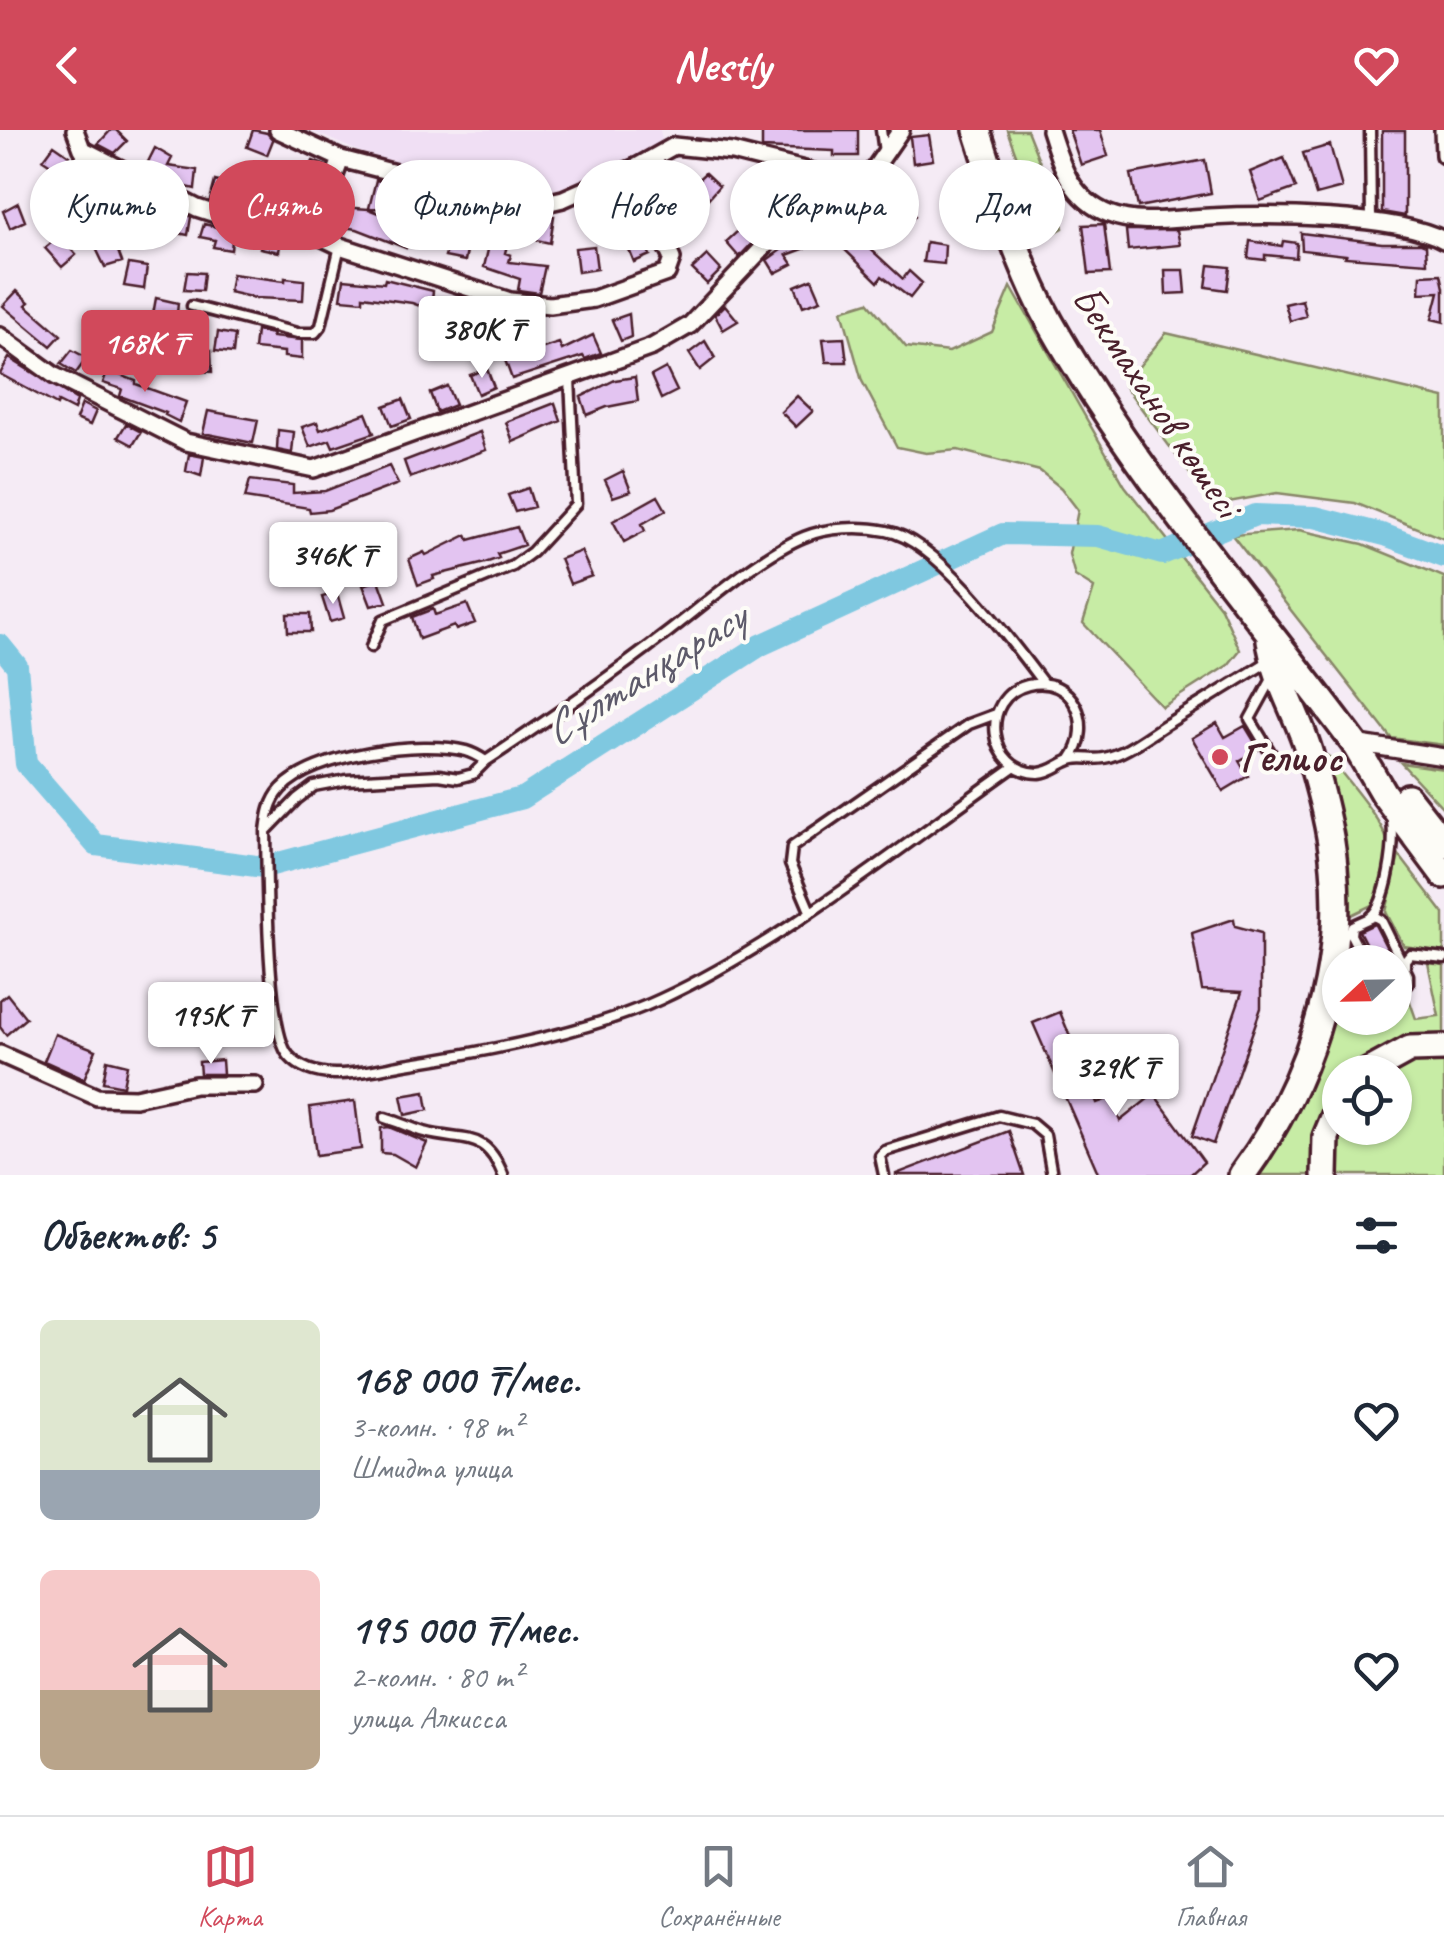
<!DOCTYPE html>
<html lang="ru">
<head>
<meta charset="utf-8">
<style>
	:root { --surface:#fff; --page:#f6f6f7; --text:#1f2937; --muted:#747a83; --line:#e0e1e3; --accent:#d1495b }
	body { margin:0; font-family:Caveat,sans-serif; background:var(--page); color:var(--text); height:100vh; display:flex; flex-direction:column; font-size:38px; white-space:nowrap }
	* { box-sizing:border-box; margin:0 }
	p { font-size:32px; color:var(--muted) }
	.icon { flex:none; width:55px; height:55px; fill:none; stroke:currentColor; stroke-width:2; stroke-linecap:round; stroke-linejoin:round }
	.map { position:relative; height:1045px; overflow:hidden }
	.drawer { display:flex; flex-direction:column; background:var(--surface); flex:1 }
	.drawer>* { flex:none }
	.hud { position:absolute; left:30px; top:30px; width:1385px; height:90px; display:flex; gap:20px }
	.needle { width:65px; rotate:248deg }
	.buttons { position:absolute; left:1322px; top:815px; display:grid; gap:20px }
	.buttons a { display:grid; place-items:center; width:90px; height:90px; border-radius:50%; background:var(--surface); box-shadow:0 2px 8px #0004; font-size:50px }
	.price { position:absolute; translate:-50% -85px; padding:0 22px; border-radius:10px; background:#fff; color:#222; font-size:32px; line-height:65px; filter:drop-shadow(0 2px 5px #0008) }
	.price::after { content:''; position:absolute; left:50%; top:60px; width:30px; height:22px; margin-left:-15px; background:inherit; clip-path:polygon(0 0,100% 0,50% 100%) }
	.price.current { background:var(--accent); color:#fff }
	ul { padding:0; list-style:none }
	li { display:flex; align-items:center; gap:30px; height:250px; padding:0 40px }
	li span { display:grid; place-items:center; flex:none; width:280px; height:200px; border-radius:15px; color:#555 }
	li>.icon { margin-inline-start:auto }
	span .icon { width:120px; height:120px; fill:#fffc; stroke-width:1 }
	li b { font-size:42px }
	h2 { display:flex; justify-content:space-between; align-items:center; height:120px; padding:0 40px; font-size:42px }
	.chip { padding:0 35px; border-radius:45px; background:var(--surface); box-shadow:0 2px 8px #0004; font-size:35px; line-height:90px }
	.chip.current { background:var(--accent); color:#fff }
	header { display:flex; justify-content:space-between; align-items:center; height:130px; padding:0 40px; background:var(--accent); color:#fff; font-size:45px; font-weight:700 }
	.tabs { display:flex; justify-content:space-around; align-items:center; height:140px; border-top:2px solid var(--line); background:var(--surface); font-size:28px; color:var(--muted) }
	.tabs a { display:grid; justify-items:center; gap:5px }
	.tabs .current { color:var(--accent) }
	.map>svg:first-child { display:block }
</style>
</head>
<body>
<header><svg class="icon" aria-label="back" viewBox="0 0 24 24"><path d="M15 5l-7 7 7 7"/></svg>Nestly<svg class="icon" aria-label="heart" viewBox="0 0 24 24"><path d="M12 20l-8-8c-3-5 5-10 8-4 3-6 11-1 8 4z"/></svg></header>
<div class="map">
<svg width="1444" height="1045" viewBox="0 0 1444 1045">
	<rect width="100%" height="100%" fill="#f5ebf5"/>
	<filter id="ink" filterUnits="userSpaceOnUse"><feTurbulence type="fractalNoise" baseFrequency=".01" numOctaves="2"/><feDisplacementMap in="SourceGraphic" scale="20" xChannelSelector="R" yChannelSelector="G"/><feConvolveMatrix kernelMatrix="1 2 1 2 8 2 1 2 1" color-interpolation-filters="sRGB"/></filter>
	<g filter="url(#ink)">
		<path fill="#f0dff4" d="M309,0H660L662,11L636,29L591,45L558,62L536,67L372,27Z"/>
		<path fill="#c7eca5" stroke="#888668" stroke-width="2.5" d="M1007,0H1027L1060,83L1063,98L1046,107Z
			M1011,157L1125,356L1221,478L1240,520L1228,535L1162,577L1083,493L1094,458L1075,446L1069,424L1078,380L1061,358L1040,341L958,320L926,323L897,317L862,251L842,180L868,172L906,217L949,222L992,202Z
			M1166,203L1444,268V409L1355,373L1277,363L1213,375L1124,255Z
			M1299,400L1363,414L1444,447V615L1391,608L1232,405Z
			M1323,624L1328,626C1342,644 1384,692 1387,711C1389,729 1378,756 1374,774L1349,786L1343,772Z
			M1401,633L1444,639V679Z
			M1399,725L1444,784V822L1404,816L1386,782Z
			M1428,833L1444,835V910L1372,930L1354,942H1340V958L1332,970L1316,1045H1256L1340,844V888H1395V869L1408,866L1416,889L1439,886Z
			M1444,926V1045H1332L1340,998H1395V942H1382L1397,933Z"/>
		<g fill="none" stroke-linecap="round" stroke-linejoin="round">
			<path stroke="#7fc8e0" stroke-width="22" d="M0,515L17,536L26,634L96,715L264,737L522,668L761,515L1003,404L1098,406L1162,424L1255,385L1315,387L1385,405L1444,427"/>
		</g>
		<path fill="#e3c4f1" stroke="#4a1f2b" stroke-width="2.5" d="M111,0H116L127,11L115,23L98,14Z
			M253,0L267,3L273,10L267,25L247,17Z
			M762,0H858V26H834V21L762,18Z
			M1069,0H1100L1108,26L1081,35Z
			M1382,1H1405V86L1382,82Z
			M929,5L933,30L913,33L910,7Z
			M54,15L70,26L60,41L43,30Z
			M1330,15L1342,58L1316,65L1303,23Z
			M155,18L172,28L168,36L197,40L195,59L178,55L145,38Z
			M1284,28L1296,58L1260,71L1250,42Z
			M1205,30L1211,63L1138,77L1131,44Z
			M313,31L326,36L320,53L306,47Z
			M705,43L719,56L706,71L691,56Z
			M109,46L129,56L125,63L171,77L191,87L188,105L162,100L163,95L133,87L135,77L103,64Z
			M376,50L427,63L422,79L369,78Z
			M215,51L228,54L225,74L210,70Z
			M788,54L797,68L789,76L776,64Z
			M282,56L308,61L305,82L277,77Z
			M969,57L974,76L963,79L958,60Z
			M18,73L25,91L10,98L3,81Z
			M905,76L915,86L903,98L892,87Z
			M341,77L369,79L413,96L406,118L357,99L335,96Z
			M761,78L774,90L739,127L726,112L739,100L741,102Z
			M497,81L531,91L533,86H554L550,113L510,104L505,123L511,125L509,132L545,136L539,163L518,160L520,149L484,137Z
			M678,81L689,100L675,110L665,88Z
			M873,81L886,96L864,113L903,149L909,141L922,153L910,168L882,146L878,152L835,110Z
			M92,83L115,113L122,132L105,137L92,110L88,114L76,95Z
			M204,94L233,101L231,120L213,117L215,110L200,107Z
			M1104,94L1110,143L1089,144L1083,95Z
			M1126,100H1177L1180,115L1128,120Z
			M452,103L470,106L465,131L445,127Z
			M1301,103L1382,113H1421L1426,115L1427,133L1345,127L1346,125L1302,120Z
			M262,104L281,107L279,122L260,118Z
			M641,104L650,125L634,132L626,112Z
			M59,106L76,125L62,137L45,118Z
			M796,109L806,118L787,125L793,134L775,143L767,130Z
			M1250,111L1282,116L1283,111L1297,113L1296,128L1265,125V130L1248,128Z
			M926,112L945,115L944,134L923,132Z
			M594,116L597,139L578,142L575,118Z
			M707,125L721,140L707,154L692,139Z
			M129,134L147,137L144,159L124,156Z
			M1209,135L1230,137L1227,160L1206,157Z
			M1165,140H1184L1186,163L1166,164Z
			M187,142L204,143L202,161L184,160Z
			M232,144L285,151V148L304,150L303,170L255,168L229,162Z
			M1441,144L1444,158V192L1432,189L1439,162L1420,163L1421,145Z
			M344,149L384,153L385,149L433,161L431,180L412,173L363,166V171L341,169Z
			M812,149L821,170L803,176L795,156Z
			M17,161L29,172L26,175L61,205L51,216L3,176Z
			M156,168L178,173L176,194L152,190Z
			M1302,170L1306,186L1290,191L1285,174Z
			M725,175L738,191L723,200L715,185Z
			M629,184L631,207L621,211L612,190Z
			M504,192L523,194L522,213L502,211Z
			M256,201L273,204L272,207L302,210V229L284,227V222L254,219Z
			M218,202L235,205L233,223L215,221Z
			M593,205L601,223L585,229L583,226L512,249L505,230L559,213L562,220Z
			M844,208L847,232H826L823,209Z
			M170,209L183,210L181,227L167,226Z
			M705,211L715,228L700,240L689,223Z
			M72,220L87,228L76,243L61,234Z
			M198,220H211L212,242L198,241Z
			M9,228L77,270L74,280L58,272L57,275L0,244Z
			M108,238L121,242L120,245L136,251V254L186,272L179,292L165,285L166,283L120,266L122,259L103,253Z
			M666,238L677,261L661,269L651,246Z
			M487,239L494,257L478,264L470,245Z
			M635,247L638,271L607,277L587,285L581,267L615,250Z
			M447,256L455,275L437,282L430,263Z
			M797,266L813,281L796,297L781,282Z
			M403,269L411,289L392,296L384,276Z
			M555,273L561,291L513,312L506,292Z
			M82,274L96,281L90,295L76,289Z
			M208,281L258,290L253,313L203,303Z
			M366,283L374,303L333,317L330,310L310,317L302,297L317,292L320,300Z
			M126,294L141,302L133,315L118,307Z
			M278,300L294,302L292,323L277,320Z
			M480,302L486,320L410,348L404,331Z
			M189,324L204,327L201,346L186,341Z
			M389,336L398,354L329,380L310,382L309,378L245,368L250,350L293,355V363L325,361Z
			M623,341L631,361L613,367L605,350Z
			M528,358L534,377L515,382L508,365Z
			M658,366L666,380L642,394L645,401L624,412L613,391Z
			M517,397L524,415L497,424L499,428L485,433L433,446L434,449L418,455L409,429L424,422L426,425L467,405L469,410Z
			M303,398L308,422L290,423L286,402Z
			M581,421L592,446L570,454L560,429Z
			M379,450L387,472L371,476L363,455Z
			M337,463L344,488L330,492L322,467Z
			M467,474L475,493L456,500L454,496L419,509L412,487L433,479L435,485Z
			M287,484H310L311,502H288Z
			M1217,593L1225,607L1245,596L1259,619L1239,631L1248,646L1223,661L1192,608Z
			M1234,789L1235,796L1261,803V878L1213,1014L1192,1006L1242,862L1202,860L1192,803Z
			M1374,794L1375,795L1394,832H1375L1359,801Z
			M7,864L26,888L6,905L0,897V870Z
			M1060,882L1097,973L1110,968L1120,991L1154,964L1204,1032L1190,1045H1099L1033,893Z
			M55,904L96,920L84,949L44,931Z
			M107,930L127,935L123,956L103,952Z
			M222,930L223,944H200L199,932Z
			M425,962L428,980L405,985L401,966Z
			M355,971L361,1019L316,1025L310,977Z
			M389,997L427,1013L416,1037L393,1024L381,1023V998Z
			M1009,1001L1024,1045H896V1044Z"/>
		<g fill="none" stroke-linecap="round" stroke-linejoin="round">
			<defs>
				<path id="service" d="M881,0L884,22
					M1370,0L1371,91
					M82,19L77,49L102,84L131,111
					M192,176L297,203H315L321,196L340,116
					M371,517L383,490L513,436L532,422L576,374L570,249
					M1272,549L1250,589L1273,627L1307,632
					M1071,629C1095,596 1074,544 1028,555C978,567 988,643 1039,643C1054,642 1061,632 1074,629C1083,627 1094,630 1104,628C1125,624 1146,607 1165,595C1199,574 1234,553 1269,531
					M486,631C480,627 473,623 466,621C422,609 312,624 281,659C270,671 268,685 266,701C267,742 266,901 289,926C316,957 370,940 405,934C485,922 588,903 661,869C784,812 904,714 1015,636
					M266,701L297,669L314,656L346,650L439,645L458,648L473,644L486,631C548,590 608,548 667,503C705,474 762,424 804,407C827,397 862,396 887,401C937,410 1012,512 1043,553
					M810,781L790,734L792,717L969,594L996,584
					M1370,787C1388,773 1395,714 1392,691
					M1349,801L1365,832
					M1351,805L1352,796L1374,786L1381,790L1408,845V854L1395,861
					M1405,836V830L1410,824L1444,828
					M385,988C398,992 411,998 424,1002C464,1013 485,999 503,1045
					M884,1045L880,1026L885,1021L999,986L1032,994L1045,1005L1052,1045"/>
				<path id="minor" d="M75,0L82,19L197,78L237,91L277,94L313,103L340,116L510,171L550,175L594,169L667,143L672,129C658,99 642,69 638,36
					M278,0L341,29L515,74L537,75L563,69L638,36L674,16L732,22L865,55
					M1050,0C1061,35 1071,69 1109,84C1139,96 1177,88 1209,87C1267,84 1395,84 1444,110
					M1443,0L1444,25
					M313,103L341,29
					M0,206L55,246L186,312L314,339L652,217L690,195L791,88C811,78 834,79 854,68L901,0
					M1354,613L1444,627
					M0,924L97,967L135,968L195,955H255"/>
				<path id="primary" d="M977,0C998,64 1017,133 1050,192C1135,343 1251,475 1354,613L1383,663L1444,745
					M1407,667L1444,714
					M1368,942L1410,919L1444,918
					M1242,1045C1306,958 1345,846 1334,737C1331,700 1320,660 1310,625C1299,586 1275,550 1270,510
					M1325,1045L1326,1007L1340,973"/>
			</defs>
			<use href="#service" stroke="#4a1f2b" stroke-width="15"/>
			<use href="#minor" stroke="#4a1f2b" stroke-width="22"/>
			<use href="#primary" stroke="#4a1f2b" stroke-width="32"/>
			<use href="#service" stroke="#fdfcf7" stroke-width="8"/>
			<use href="#minor" stroke="#fdfcf7" stroke-width="15"/>
			<use href="#primary" stroke="#fdfcf7" stroke-width="25"/>
		</g>
	</g>
	<circle fill="#d1495b" stroke="#fdfcf7" stroke-width="4" cx="1220" cy="627" r="10"/>
	<g text-anchor="middle" dominant-baseline="central" stroke-width="8" stroke-linejoin="round" paint-order="stroke">
		<g font-size="42" fill="#4a1f2b" stroke="#fdfcf7">
			<text transform="translate(1157 271) rotate(56)">Бекмаханов көшесі</text>
		</g>
		<g font-size="42" font-weight="bold" fill="#4a1f2b" stroke="#fdfcf7" text-anchor="start">
			<text x="1240" y="627">Гелиос</text>
		</g>
		<g font-size="45" font-style="italic" fill="#5d5a6a" stroke="#fdfcf7">
			<text transform="translate(644 544) rotate(-32)">Сұлтанқарасу</text>
		</g>
	</g>
</svg>
<div class="buttons">
<a><svg class="needle" viewBox="-14 -14 28 28"><path d="M0-13l5 13h-10z" fill="#e53935"/><path d="M0 13l5-13h-10z" fill="#747a83"/></svg></a>
<a><svg class="icon" aria-label="locate" viewBox="0 0 24 24"><circle cx="12" cy="12" r="6"/><path d="M12 2v4M12 18v4M2 12h4M18 12h4"/></svg></a>
</div>
<b class="price" style="left:482px;top:251px">380K ₸</b>
<b class="price current" style="left:145px;top:265px">168K ₸</b>
<b class="price" style="left:333px;top:477px">346K ₸</b>
<b class="price" style="left:211px;top:937px">195K ₸</b>
<b class="price" style="left:1116px;top:989px">329K ₸</b>
<div class="hud">
<a class="chip">Купить</a>
<a class="chip current">Снять</a>
<a class="chip">Фильтры</a>
<a class="chip">Новое</a>
<a class="chip">Квартира</a>
<a class="chip">Дом</a>
</div>
</div>
<section class="drawer">
<h2>Объектов: 5<svg class="icon" aria-label="filters" viewBox="0 0 24 24"><path d="M4 7h16M4 17h16"/><circle cx="9" cy="7" r="2"/><circle cx="15" cy="17" r="2"/></svg></h2>
<ul>
<li><span style="background:linear-gradient(#dfe7d0 75%,#9aa5b1 0)"><svg class="icon" aria-label="home" viewBox="0 0 24 24"><path d="M3 11l9-7 9 7M6 9v11h12V9"/></svg></span><div><b>168 000 ₸/мес.</b><p>3-комн. · 98 m²</p><p>Шмидта улица</p></div><svg class="icon" aria-label="heart" viewBox="0 0 24 24"><path d="M12 20l-8-8c-3-5 5-10 8-4 3-6 11-1 8 4z"/></svg></li>
<li><span style="background:linear-gradient(#f6c9c9 60%,#b9a48a 0)"><svg class="icon" aria-label="home" viewBox="0 0 24 24"><path d="M3 11l9-7 9 7M6 9v11h12V9"/></svg></span><div><b>195 000 ₸/мес.</b><p>2-комн. · 80 m²</p><p>улица Алкисса</p></div><svg class="icon" aria-label="heart" viewBox="0 0 24 24"><path d="M12 20l-8-8c-3-5 5-10 8-4 3-6 11-1 8 4z"/></svg></li>
</ul>
</section>
<nav class="tabs">
<a class="current"><svg class="icon" aria-label="map" viewBox="0 0 24 24"><path d="M3 6l6-2 6 2 6-2v14l-6 2-6-2-6 2zM9 4v14M15 6v14"/></svg>Карта</a>
<a><svg class="icon" aria-label="saved" viewBox="0 0 24 24"><path d="M7 4h10v16l-5-4-5 4z"/></svg>Сохранённые</a>
<a><svg class="icon" aria-label="home" viewBox="0 0 24 24"><path d="M3 11l9-7 9 7M6 9v11h12V9"/></svg>Главная</a>
</nav>
</body>
</html>
